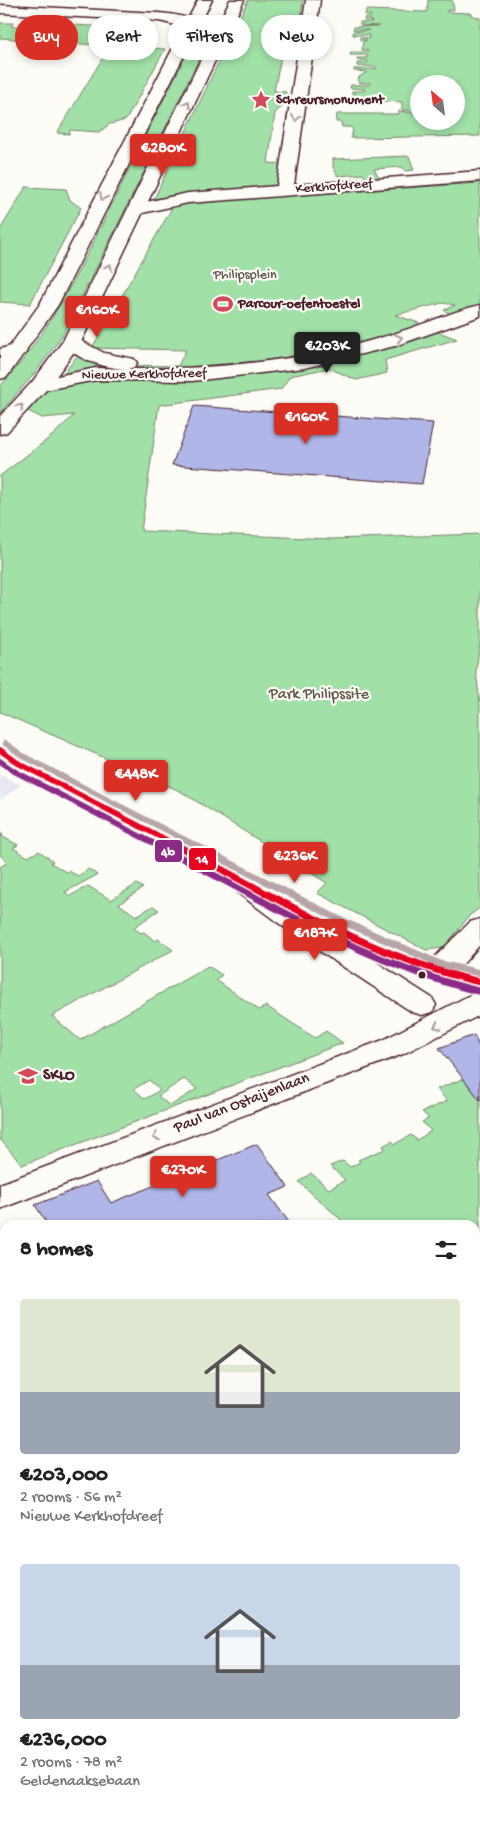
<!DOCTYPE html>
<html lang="en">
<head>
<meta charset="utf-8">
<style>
	:root { --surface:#fff; --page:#f2f2f2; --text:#222; --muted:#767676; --accent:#d93025 }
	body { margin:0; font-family:"Gochi Hand",sans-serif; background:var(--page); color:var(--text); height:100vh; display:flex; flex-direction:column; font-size:19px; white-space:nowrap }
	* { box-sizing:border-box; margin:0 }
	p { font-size:16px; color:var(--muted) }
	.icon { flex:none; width:28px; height:28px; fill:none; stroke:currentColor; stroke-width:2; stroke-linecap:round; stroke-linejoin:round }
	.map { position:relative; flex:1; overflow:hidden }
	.panel { position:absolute; left:0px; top:1220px; width:480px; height:601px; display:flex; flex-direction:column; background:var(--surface); border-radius:15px 15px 0 0; box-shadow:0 2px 8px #0003 }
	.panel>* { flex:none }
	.top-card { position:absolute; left:15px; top:15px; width:450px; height:45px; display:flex; gap:10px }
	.needle { width:32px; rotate:331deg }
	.fabs { position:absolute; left:410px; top:75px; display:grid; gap:10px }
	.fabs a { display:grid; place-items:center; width:55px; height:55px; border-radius:50%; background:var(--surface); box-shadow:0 2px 8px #0003; font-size:25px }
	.price { position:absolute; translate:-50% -42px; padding:0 11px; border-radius:5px; background:var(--accent); color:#fff; font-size:16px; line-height:32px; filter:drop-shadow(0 1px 2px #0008) }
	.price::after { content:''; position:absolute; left:50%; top:30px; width:15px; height:11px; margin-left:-8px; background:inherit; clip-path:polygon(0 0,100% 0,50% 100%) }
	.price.active { background:#222; color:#fff }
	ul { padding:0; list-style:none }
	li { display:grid; align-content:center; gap:10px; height:265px; padding:0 20px }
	li span { display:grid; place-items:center; height:155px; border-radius:5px; color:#555 }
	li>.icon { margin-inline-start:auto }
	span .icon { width:90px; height:90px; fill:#fffc; stroke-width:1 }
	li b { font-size:21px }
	h2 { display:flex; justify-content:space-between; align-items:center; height:60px; padding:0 20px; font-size:21px }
	.tag { padding:0 18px; border-radius:22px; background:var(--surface); box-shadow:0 2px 8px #0003; font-size:18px; line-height:45px }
	.tag.active { background:var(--accent); color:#fff }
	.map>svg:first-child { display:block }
</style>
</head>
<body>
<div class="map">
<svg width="480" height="1821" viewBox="0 0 480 1821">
	<rect width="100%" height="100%" fill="#fdfcf7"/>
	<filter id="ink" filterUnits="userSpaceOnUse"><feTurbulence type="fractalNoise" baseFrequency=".02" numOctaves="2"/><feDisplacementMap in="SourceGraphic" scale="10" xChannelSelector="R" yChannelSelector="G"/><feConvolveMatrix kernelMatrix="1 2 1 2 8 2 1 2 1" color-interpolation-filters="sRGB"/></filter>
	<g filter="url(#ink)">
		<path fill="#e6e7f2" d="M0,775L21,785L0,800Z"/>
		<path fill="#a1e0a7" stroke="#768069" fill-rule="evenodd" d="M248,0H303L301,18L303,24L286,32L274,91L286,92L284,105L275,113L268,163L291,164L284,196L480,183V308L452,315L444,310L455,305L442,303L395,315L419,323L423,326L457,339L385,360L387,373L356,380L329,368L290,376L281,389L159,405L141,531L332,539L480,534V643L476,670L480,705V908L470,915L444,948L426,950L317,893L327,883L180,791L0,712V476L53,435L74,415L42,418L20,407L40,385L96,374L169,381L174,373L118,372L123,365L178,366L186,350L92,348L172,208L153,201Z
			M428,0H452L454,10H447V12L471,13V15L480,18V136L351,138L353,130L350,127H342L341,122H336L337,114H399V111L419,114V121H456V84H450L449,79L434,80V83L442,84H419V112L402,110V102L356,100V94H352V91H364L365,89L350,88L351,85H370V83H358L359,77L367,72L354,71V69H376V67L357,66V63H367L368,61L357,60V58H367V55H350L351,52H368L367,50H362L363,41L367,40H360V37L369,38V35H353V32L369,30H353L354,27L379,26L360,25V22H372L370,20H364L365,17H371V15H365L366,10L427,12Z
			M205,18H219L153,153L137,152Z
			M113,19H126L124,23L128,25L126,28H129L120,34L139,35L119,37L117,40L122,41L121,46L165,49L126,120L110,124L99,132L70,130L69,134L57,133L110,46L0,38V23H13L11,26L17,27L21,23H27L25,26L53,29L56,26H64V23H70L67,28L72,29L74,25L107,27Z
			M409,156L414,170L405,171L402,167L374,169L380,179L367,180L363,174L338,176L333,167V159Z
			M134,160H150L62,336L35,373L0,413V386C61,322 94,237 134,160Z
			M26,187L66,189L70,200L81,208L30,304L0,302V230Z
			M77,356L98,363L93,371L66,375L64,373Z
			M0,833L3,835L1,836L18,845L13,848L28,857L39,851L53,861L51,863L66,872L69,871L78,876L89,869L97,875L65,892L70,896L88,886L111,900L137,884L143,888L119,904L136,916L153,906L159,910L133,928L141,933L144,932L155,941L158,939L173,950L52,1016L80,1040L208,966L222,975L216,980L259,1010L266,1006L315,1038L326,1031L343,1043L22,1165L0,1139V867L8,862L0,855ZM184,1079L197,1089L170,1106L158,1096ZM149,1080L160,1090L145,1099L134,1089Z
			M463,1079L480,1095V1264L475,1260V1225H347L299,1182L311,1173L329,1189L345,1180L330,1166L343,1161L350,1167L360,1162L358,1160L385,1149L383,1146L392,1141L395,1144L411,1135L417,1140L431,1131L422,1122L429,1118L422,1112L447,1101L437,1089Z
			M480,1274V1821H148L145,1816H475V1277Z
			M5,1284V1418L0,1413V1286Z"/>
		<path fill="#b0b6e7" stroke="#4a1f2b" d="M194,406L433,423L422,484L172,465Z
			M474,1035L480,1048V1100L439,1048Z
			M257,1144L288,1187L269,1195L291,1225H48L35,1205L97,1181L111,1203Z"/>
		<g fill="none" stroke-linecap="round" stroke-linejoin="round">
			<defs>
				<path id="minor" d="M306,0H320L294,185L480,171V181L188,203L138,214L132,213L130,209L132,205L188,193L277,186Z
					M0,5L159,13C171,14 191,16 199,25L192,29L159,21L0,13Z
					M480,305V316L395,346L304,368L192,381L96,380L40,391L33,389L30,385L33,381L96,368L124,369C103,367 75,360 63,342L65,338L72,336L104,353L134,359L137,363L134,367L128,369C213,369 301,362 383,337C416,328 447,313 480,305Z
					M18,344L25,346L27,350L25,354L0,361V349Z
					M248,878L258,881L312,921L432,998L436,1005L432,1012L422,1015L412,1012L292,933L238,893L234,887L238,881Z
					M480,919V945C465,960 451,985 427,979L423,972L427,965L470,922Z
					M480,992V1015L403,1054L0,1209V1184L383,1040L470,995Z
					M5,1502V1535L0,1537V1504Z"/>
				<path id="tertiary" d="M0,748L27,758L346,922L445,964L480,972V992L427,979L326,934L0,765Z"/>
				<path id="secondary" d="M198,0H212L58,305L7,377L0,379V360L40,304Z
					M230,0H244L81,342L47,389L7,432L0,434V416L33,381L63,341Z"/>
			</defs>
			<use href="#minor" stroke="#4a1f2b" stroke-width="3"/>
			<use href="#tertiary" stroke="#4a1f2b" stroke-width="3"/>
			<use href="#secondary" stroke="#4a1f2b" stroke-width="3"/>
			<use href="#minor" fill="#fdfcf7" fill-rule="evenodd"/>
			<use href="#tertiary" fill="#fdfcf7" fill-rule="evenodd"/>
			<use href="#secondary" fill="#fdfcf7" fill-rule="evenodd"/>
			<defs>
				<path id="bus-1-far1" d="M0,750L18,763L178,846"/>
				<path id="bus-1" d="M176,845C273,896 372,957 480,982"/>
				<path id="bus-2-far1" d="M0,761L14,771L159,846"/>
				<path id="bus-2" d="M157,845C260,898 364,963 478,991"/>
				<path id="bus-3-far1" d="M5,743L23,756L197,846"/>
				<path id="bus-3" d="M195,845L340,920L440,964L480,973"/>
			</defs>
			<use href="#bus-1-far1" stroke="#fdfcf7" stroke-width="9"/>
			<use href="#bus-1" stroke="#fdfcf7" stroke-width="11"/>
			<use href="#bus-2-far1" stroke="#fdfcf7" stroke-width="9"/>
			<use href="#bus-2" stroke="#fdfcf7" stroke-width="11"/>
			<use href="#bus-3-far1" stroke="#fdfcf7" stroke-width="9"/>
			<use href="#bus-3" stroke="#fdfcf7" stroke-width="11"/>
			<use href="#bus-1-far1" stroke="#e40521" stroke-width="5.5"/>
			<use href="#bus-1" stroke="#e40521" stroke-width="7"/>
			<use href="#bus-2-far1" stroke="#8c2b87" stroke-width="5.5"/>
			<use href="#bus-2" stroke="#8c2b87" stroke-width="7"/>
			<use href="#bus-3-far1" stroke="#b7a5aa" stroke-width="5.5"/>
			<use href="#bus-3" stroke="#b7a5aa" stroke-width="7"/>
		</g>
		<defs><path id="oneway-chevron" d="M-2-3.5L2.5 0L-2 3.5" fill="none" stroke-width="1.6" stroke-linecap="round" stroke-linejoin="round" transform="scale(1.25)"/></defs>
		<g stroke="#ac999b">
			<use href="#oneway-chevron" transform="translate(187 104) rotate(-65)"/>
			<use href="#oneway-chevron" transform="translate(296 118) rotate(98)"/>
			<use href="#oneway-chevron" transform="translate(103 197) rotate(117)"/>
			<use href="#oneway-chevron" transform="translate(109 267) rotate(-64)"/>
			<use href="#oneway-chevron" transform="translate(399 338) rotate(-17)"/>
			<use href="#oneway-chevron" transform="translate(20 407) rotate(-48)"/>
			<use href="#oneway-chevron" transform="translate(437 1026) rotate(155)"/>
			<use href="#oneway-chevron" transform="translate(156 1137) rotate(159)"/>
		</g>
	</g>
	<defs>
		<symbol id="sight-bare" viewBox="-9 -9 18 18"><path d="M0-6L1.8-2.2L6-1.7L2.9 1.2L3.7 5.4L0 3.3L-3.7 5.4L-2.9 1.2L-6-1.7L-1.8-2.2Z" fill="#d1495b" stroke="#fdfcf7" stroke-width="2.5" paint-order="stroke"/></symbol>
		<symbol id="stadium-bare" viewBox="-9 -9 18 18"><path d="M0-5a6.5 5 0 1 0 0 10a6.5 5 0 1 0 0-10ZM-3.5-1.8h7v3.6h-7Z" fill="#d1495b" stroke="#fdfcf7" stroke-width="2.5" paint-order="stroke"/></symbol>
		<symbol id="school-bare" viewBox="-9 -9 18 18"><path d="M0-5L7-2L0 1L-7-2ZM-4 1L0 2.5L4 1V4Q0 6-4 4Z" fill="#d1495b" stroke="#fdfcf7" stroke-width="2.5" paint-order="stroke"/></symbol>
	</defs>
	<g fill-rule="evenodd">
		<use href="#sight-bare" x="247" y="86" width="28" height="28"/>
		<use href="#stadium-bare" x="209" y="290" width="28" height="28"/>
		<use href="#school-bare" x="14" y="1062" width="28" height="28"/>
	</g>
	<circle fill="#4a1f2b" stroke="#fdfcf7" stroke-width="2" cx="422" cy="975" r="4.5"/>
	<g text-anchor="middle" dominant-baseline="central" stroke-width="4.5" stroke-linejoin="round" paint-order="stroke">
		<g font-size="14" font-weight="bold" fill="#4a1f2b" stroke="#fdfcf7" text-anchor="start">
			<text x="276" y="100">Schreursmonument</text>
			<text x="238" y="304">Parcour-oefentoestel</text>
		</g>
		<g font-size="14" fill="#4a1f2b" stroke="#fdfcf7">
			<text transform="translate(334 187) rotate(-4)">Kerkhofdreef</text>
			<text transform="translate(144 375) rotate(-1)">Nieuwe Kerkhofdreef</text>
		</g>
		<g font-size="14" fill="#645950" stroke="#fdfcf7">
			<text x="245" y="275">Philipsplein</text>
		</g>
		<g font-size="16" fill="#645950" stroke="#fdfcf7">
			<text x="319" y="695">Park Philipssite</text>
		</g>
		<g font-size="16" font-weight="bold" fill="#4a1f2b" stroke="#fdfcf7" text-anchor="start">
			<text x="43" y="1076">SKLO</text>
		</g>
		<g font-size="16" fill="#4a1f2b" stroke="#fdfcf7">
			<text transform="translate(242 1104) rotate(-21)">Paul van Ostaijenlaan</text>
		</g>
	</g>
	<g stroke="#fdfcf7" stroke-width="2">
		<rect x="154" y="839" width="29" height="24" rx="5" fill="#8c2b87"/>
		<rect x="188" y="847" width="29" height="24" rx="5" fill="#e40521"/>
	</g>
	<g font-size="14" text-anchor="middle" font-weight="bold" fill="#fff">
		<text x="168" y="856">4b</text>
		<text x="202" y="863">14</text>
	</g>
</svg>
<div class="fabs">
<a><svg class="needle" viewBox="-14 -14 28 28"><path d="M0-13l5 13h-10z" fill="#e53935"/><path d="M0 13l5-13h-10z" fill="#767676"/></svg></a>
</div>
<b class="price" style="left:163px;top:176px">€280K</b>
<b class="price" style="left:97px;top:338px">€160K</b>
<b class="price active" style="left:327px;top:374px">€203K</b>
<b class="price" style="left:306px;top:445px">€160K</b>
<b class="price" style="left:136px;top:802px">€448K</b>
<b class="price" style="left:295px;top:884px">€236K</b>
<b class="price" style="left:315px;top:961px">€187K</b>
<b class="price" style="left:183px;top:1198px">€270K</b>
<div class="top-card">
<a class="tag active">Buy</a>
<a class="tag">Rent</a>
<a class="tag">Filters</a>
<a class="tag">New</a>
</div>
<section class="panel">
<h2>8 homes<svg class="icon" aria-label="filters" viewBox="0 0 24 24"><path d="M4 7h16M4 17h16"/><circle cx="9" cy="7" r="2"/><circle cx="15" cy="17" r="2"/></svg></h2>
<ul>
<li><span style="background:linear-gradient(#dfe7d0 60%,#9aa5b1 0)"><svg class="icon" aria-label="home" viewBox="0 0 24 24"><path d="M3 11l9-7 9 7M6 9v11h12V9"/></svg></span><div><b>€203,000</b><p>2 rooms · 56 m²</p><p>Nieuwe Kerkhofdreef</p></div></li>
<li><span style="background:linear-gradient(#c9d6e8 65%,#9aa5b1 0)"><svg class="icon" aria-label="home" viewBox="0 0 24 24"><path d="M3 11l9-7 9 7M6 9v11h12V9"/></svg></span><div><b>€236,000</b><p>2 rooms · 78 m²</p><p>Geldenaaksebaan</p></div></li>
</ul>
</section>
</div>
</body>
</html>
